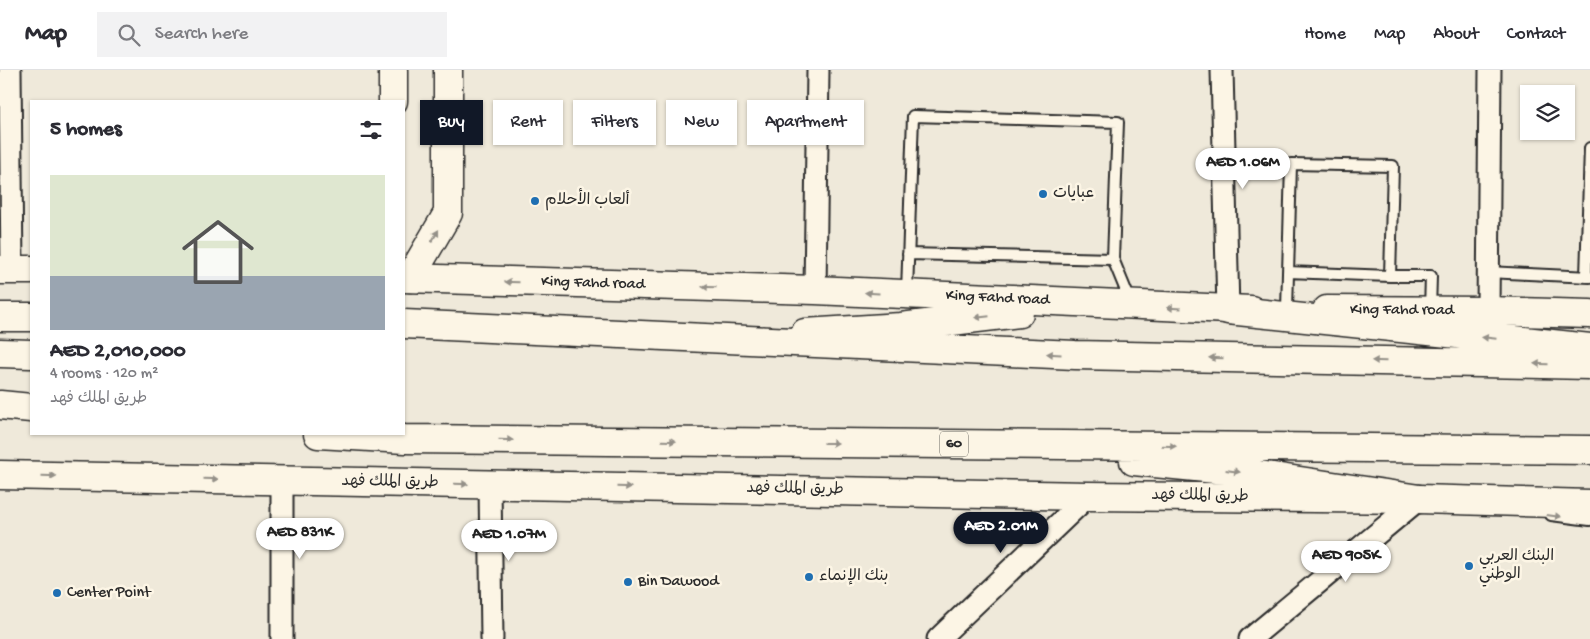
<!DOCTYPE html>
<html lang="en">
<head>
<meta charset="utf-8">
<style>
	:root { --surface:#fff; --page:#f2f2f3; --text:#2b2b33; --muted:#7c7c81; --line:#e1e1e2; --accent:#111827 }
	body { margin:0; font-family:"Gochi Hand","Playpen Sans Arabic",sans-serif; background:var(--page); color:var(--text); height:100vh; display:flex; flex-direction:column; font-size:19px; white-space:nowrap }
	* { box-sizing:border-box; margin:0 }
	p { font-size:16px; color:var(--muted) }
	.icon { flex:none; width:28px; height:28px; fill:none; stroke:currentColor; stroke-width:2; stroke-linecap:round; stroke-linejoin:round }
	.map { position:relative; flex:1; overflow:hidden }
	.side { position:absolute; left:30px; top:30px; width:375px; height:335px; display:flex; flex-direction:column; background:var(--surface); border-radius:0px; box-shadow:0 1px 4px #0004 }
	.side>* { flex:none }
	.guide { position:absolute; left:420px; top:30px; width:475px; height:45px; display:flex; gap:10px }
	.controls { position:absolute; left:1520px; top:15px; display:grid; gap:10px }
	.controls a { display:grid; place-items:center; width:55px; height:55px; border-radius:0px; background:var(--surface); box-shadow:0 1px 4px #0004; font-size:25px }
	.price { position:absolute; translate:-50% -42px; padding:0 11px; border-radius:18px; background:#fff; color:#222; font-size:16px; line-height:32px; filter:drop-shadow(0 1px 2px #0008) }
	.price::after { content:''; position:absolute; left:50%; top:30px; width:15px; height:11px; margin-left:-8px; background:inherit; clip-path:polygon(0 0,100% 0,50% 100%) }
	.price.active { background:var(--accent); color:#fff }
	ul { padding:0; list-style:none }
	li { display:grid; align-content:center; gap:10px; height:265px; padding:0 20px }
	li span { display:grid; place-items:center; height:155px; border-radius:0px; color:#555 }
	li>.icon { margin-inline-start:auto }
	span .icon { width:90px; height:90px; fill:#fffc; stroke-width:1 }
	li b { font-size:21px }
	h2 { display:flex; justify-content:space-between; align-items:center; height:60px; padding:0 20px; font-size:21px }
	.tag { padding:0 18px; border-radius:0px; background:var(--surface); box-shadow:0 1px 4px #0004; font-size:18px; line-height:45px }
	.tag.active { background:var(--accent); color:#fff }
	header { display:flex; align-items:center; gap:30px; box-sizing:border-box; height:70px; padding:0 25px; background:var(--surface); border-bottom:1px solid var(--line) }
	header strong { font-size:24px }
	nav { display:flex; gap:28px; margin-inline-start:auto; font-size:18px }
	.search { width:350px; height:45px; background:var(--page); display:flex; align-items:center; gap:12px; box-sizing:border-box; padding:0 18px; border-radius:0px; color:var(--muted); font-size:19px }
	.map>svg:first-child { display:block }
</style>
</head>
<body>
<header>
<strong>Map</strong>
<div class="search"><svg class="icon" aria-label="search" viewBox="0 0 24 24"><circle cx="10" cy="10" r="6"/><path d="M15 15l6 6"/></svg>Search here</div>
<nav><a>Home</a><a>Map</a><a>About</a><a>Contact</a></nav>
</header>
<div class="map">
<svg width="1590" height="569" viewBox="0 0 1590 569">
	<rect width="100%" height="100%" fill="#efe9da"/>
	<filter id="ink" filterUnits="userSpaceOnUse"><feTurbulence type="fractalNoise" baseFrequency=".02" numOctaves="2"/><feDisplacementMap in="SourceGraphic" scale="10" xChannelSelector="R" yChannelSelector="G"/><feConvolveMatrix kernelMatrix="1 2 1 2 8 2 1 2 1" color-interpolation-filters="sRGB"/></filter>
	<g filter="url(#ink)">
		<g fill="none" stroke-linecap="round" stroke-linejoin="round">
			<defs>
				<path id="lane" d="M908,184L1113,189
					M1288,202L1390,206
					M1488,202L1590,207
					M1586,207L1590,78
					M907,222L913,46L1118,52L1113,189L1131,233
					M1287,240L1291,94L1393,96L1390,206H1431L1430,240
					M1551,445L1590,450"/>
				<path id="street" d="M10,0L12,200
					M1222,0L1228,240
					M815,220L818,0
					M1488,241L1490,0
					M490,415L492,569
					M282,569V411
					M938,569L1088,426
					M1250,569L1419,429"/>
				<path id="secondary" d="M393,31V0
					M410,208L448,143V0"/>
				<g id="primary">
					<path d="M0,200H31"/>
					<path id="s1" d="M404,208L815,220L1251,240"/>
					<path id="s2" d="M1327,240L1488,241L1590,244"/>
					<path d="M805,263L901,257L1019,243"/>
					<path d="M0,405L1088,426L1419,429L1590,434"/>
				</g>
				<path id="highway" d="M1228,240L1590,278
					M0,247H31
					M404,254L1075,285L1590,295
					M0,283L31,284
					M0,335L31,338
					M318,364L405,369L1590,380
					M1134,391L1226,400L1419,429"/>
			</defs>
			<use href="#lane" stroke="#2b2b2b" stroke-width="14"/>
			<use href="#street" stroke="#2b2b2b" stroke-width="25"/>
			<use href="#secondary" stroke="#2b2b2b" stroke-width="31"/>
			<use href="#primary" stroke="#2b2b2b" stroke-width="31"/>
			<use href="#highway" stroke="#2b2b2b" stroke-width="31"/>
			<use href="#lane" stroke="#fcf5e5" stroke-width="10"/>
			<use href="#street" stroke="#fcf5e5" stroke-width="21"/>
			<use href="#secondary" stroke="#fcf5e5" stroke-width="28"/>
			<use href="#primary" stroke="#fcf5e5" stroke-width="28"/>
			<use href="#highway" stroke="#fcf5e5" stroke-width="28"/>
		</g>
		<defs><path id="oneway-solid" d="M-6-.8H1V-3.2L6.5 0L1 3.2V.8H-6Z" transform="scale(1.25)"/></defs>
		<g fill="#949088">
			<use href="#oneway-solid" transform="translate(435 166) rotate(-60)"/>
			<use href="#oneway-solid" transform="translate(512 212) rotate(-178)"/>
			<use href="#oneway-solid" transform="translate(709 217) rotate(-178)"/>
			<use href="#oneway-solid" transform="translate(872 223) rotate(-177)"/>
			<use href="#oneway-solid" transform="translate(1174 238) rotate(-177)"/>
			<use href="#oneway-solid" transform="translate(982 247) rotate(174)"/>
			<use href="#oneway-solid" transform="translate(1489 268) rotate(-174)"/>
			<use href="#oneway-solid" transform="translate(1054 284) rotate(-177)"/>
			<use href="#oneway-solid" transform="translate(1216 288) rotate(-179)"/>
			<use href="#oneway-solid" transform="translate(1379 291) rotate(-179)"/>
			<use href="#oneway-solid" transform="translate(1541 294) rotate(-179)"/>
			<use href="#oneway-solid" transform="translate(506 370) rotate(1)"/>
			<use href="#oneway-solid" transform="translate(669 371) rotate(1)"/>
			<use href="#oneway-solid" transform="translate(831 373)"/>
			<use href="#oneway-solid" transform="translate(1169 376) rotate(1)"/>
			<use href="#oneway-solid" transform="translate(1233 401) rotate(8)"/>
			<use href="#oneway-solid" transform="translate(49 406) rotate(1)"/>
			<use href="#oneway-solid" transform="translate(211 409) rotate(1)"/>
			<use href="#oneway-solid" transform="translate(461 414) rotate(1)"/>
			<use href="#oneway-solid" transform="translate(624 417) rotate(1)"/>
			<use href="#oneway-solid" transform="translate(1554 446) rotate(7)"/>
		</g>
	</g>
	<g fill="#1f6fb2" stroke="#fcf5e5" stroke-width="2">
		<circle cx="1043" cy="124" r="5"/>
		<circle cx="535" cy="131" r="5"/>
		<circle cx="1469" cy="496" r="5"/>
		<circle cx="809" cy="507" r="5"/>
		<circle cx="628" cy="512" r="5"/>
		<circle cx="57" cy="523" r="5"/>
	</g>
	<g text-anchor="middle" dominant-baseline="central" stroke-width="5" stroke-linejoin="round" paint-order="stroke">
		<rect fill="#fcf5e5" stroke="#6a6863" stroke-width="1" x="940" y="361.5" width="28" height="25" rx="4"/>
		<g font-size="15" font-weight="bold" fill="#2b2b2b">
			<text x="954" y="374">60</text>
		</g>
		<g font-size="16" fill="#2b2b2b" stroke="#fcf5e5" text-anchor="start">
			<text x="1053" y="124">عبايات</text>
			<text x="545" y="131">ألعاب الأحلام</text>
			<text x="1479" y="487">البنك العربي<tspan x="1479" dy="18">الوطني</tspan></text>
			<text x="819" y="507">بنك الإنماء</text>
			<text x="638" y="512">Bin Dawood</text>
			<text x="67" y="523">Center Point</text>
		</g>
		<g font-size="16" fill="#2b2b2b" stroke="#fcf5e5">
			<text stroke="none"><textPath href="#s1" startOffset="189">King Fahd road</textPath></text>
			<text stroke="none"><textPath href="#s1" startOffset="594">King Fahd road</textPath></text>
			<text stroke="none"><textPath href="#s2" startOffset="75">King Fahd road</textPath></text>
			<text transform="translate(390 413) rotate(1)">طريق الملك فهد</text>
			<text transform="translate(795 420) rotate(1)">طريق الملك فهد</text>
			<text transform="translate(1200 427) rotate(1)">طريق الملك فهد</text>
		</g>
	</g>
</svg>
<div class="controls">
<a><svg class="icon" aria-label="layers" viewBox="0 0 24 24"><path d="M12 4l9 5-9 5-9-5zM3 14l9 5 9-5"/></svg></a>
</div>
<b class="price" style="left:1243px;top:120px">AED 1.06M</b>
<b class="price active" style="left:1001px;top:484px">AED 2.01M</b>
<b class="price" style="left:300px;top:490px">AED 831K</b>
<b class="price" style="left:509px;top:492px">AED 1.07M</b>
<b class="price" style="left:1346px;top:513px">AED 905K</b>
<div class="guide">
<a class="tag active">Buy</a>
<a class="tag">Rent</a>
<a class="tag">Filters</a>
<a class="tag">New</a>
<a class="tag">Apartment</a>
</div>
<section class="side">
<h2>5 homes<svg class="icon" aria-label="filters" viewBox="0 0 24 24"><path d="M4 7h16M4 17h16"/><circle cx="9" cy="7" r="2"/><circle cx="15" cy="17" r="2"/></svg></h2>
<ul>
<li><span style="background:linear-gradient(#dfe7d0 65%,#9aa5b1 0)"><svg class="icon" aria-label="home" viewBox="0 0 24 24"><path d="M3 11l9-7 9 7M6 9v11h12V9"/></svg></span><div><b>AED 2,010,000</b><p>4 rooms · 120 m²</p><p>طريق الملك فهد</p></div></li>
</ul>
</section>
</div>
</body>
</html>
